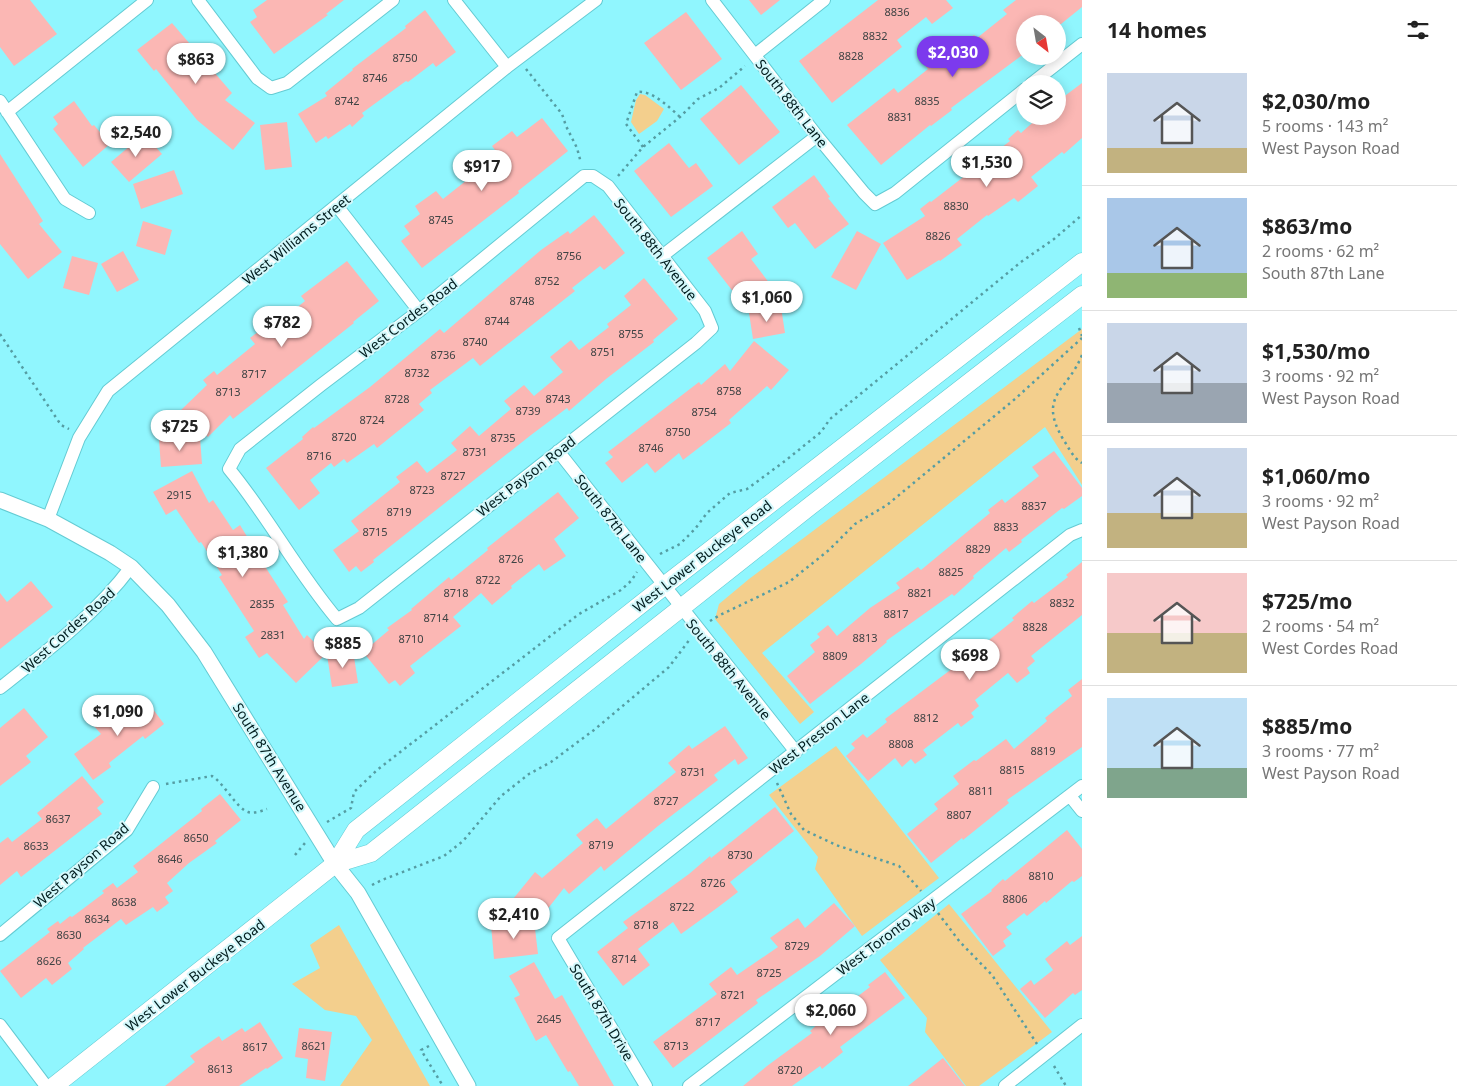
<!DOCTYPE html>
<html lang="en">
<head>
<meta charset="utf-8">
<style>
	:root { --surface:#fff; --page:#f6f6f6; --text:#222; --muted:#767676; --line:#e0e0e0; --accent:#7c3aed }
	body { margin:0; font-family:"Noto Sans",sans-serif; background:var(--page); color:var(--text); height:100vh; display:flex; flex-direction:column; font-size:19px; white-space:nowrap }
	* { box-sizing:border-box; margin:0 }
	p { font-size:16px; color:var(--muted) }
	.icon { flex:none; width:28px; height:28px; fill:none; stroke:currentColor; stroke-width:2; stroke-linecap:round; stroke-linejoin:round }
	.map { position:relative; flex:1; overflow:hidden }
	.side { display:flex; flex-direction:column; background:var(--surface); width:375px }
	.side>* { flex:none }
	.needle { width:32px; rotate:149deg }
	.controls { position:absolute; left:1016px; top:15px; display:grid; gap:10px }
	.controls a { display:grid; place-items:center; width:50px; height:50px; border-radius:50%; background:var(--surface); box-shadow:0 2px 12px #0003; font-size:25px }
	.price { position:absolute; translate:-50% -42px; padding:0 11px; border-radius:18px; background:#fff; color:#222; font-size:16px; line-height:32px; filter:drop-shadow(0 1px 2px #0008) }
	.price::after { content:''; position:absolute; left:50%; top:30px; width:15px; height:11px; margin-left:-8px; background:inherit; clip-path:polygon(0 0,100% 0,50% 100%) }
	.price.selected { background:var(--accent); color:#fff }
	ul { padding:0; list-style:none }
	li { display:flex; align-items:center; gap:15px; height:125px; padding:0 25px }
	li+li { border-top:1px solid var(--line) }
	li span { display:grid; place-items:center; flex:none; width:140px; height:100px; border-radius:0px; color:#555 }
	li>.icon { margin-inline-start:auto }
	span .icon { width:60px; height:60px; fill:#fffc; stroke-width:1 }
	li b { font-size:21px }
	h2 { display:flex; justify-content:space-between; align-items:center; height:60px; padding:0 25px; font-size:21px }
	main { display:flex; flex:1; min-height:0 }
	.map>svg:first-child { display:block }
</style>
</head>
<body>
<main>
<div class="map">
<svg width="1082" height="1086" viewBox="0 0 1082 1086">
	<rect width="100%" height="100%" fill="#90f6fe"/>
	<path fill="#f3cf8d" d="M640,94L645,95L664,109L657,121L639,134L631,122L636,100Z
		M1082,329V485L1045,427L762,653L814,712L800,724L715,619L719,604L749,579Z
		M836,746L939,878L862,936L815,869L818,857L769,795Z
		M949,904L1052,1032L979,1086H966L925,1032L927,1018L880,960Z
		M339,925L430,1086H340L372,1040L356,1016L325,1010L292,984L320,968L310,945Z"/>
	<path fill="#fbb7b4" d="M0,0H30L57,34L14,66L0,47Z
		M267,0H344L326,14L328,15L274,54L250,22L257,17L253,10Z
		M749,0H780L761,15Z
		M878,0H946L953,8L932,24L926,17L897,40L902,47L832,103L799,61Z
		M1016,0H1082V7L1061,24H1025V53L951,108L952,110L931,126L930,125L881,165L847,125L894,88L898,93L928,69L924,64L945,48L950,55L974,35L977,38L1007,14L1003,10Z
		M425,10L456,52L436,67L433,63L408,82L406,81L362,113L364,116L352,127L350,124L328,139L326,136L316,143L298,114L327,96L325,93L353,70L352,69L406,28L405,26Z
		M686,12L722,59L681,90L644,43Z
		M172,23L232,93L225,100L255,123L233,150L197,120L156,69L154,71L137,50Z
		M1082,83V138L1064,154L1062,152L1031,177L1038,186L1018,202L1014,198L988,216L987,215L957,239L962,245L940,261L939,260L907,280L883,243L925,216L920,209L930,201L931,202L1010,141L1008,139L1018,130L1021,133L1040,116H1058V101Z
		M741,85L780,132L739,165L700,119Z
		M74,101L92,126L94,125L110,144L83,167L53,129L58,124L53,117Z
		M542,118L568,151L518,191L519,193L422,268L401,241L410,234L404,226L420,214L415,206L436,191L443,199L472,176L470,174L498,154L492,146L512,131L517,137Z
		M287,122L292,167L265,170L260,125Z
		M144,134L162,154L129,182L111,162Z
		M669,143L689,168L696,163L713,186L671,217L634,171Z
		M0,154L43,221L39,224L62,252L28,279L0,244Z
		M174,170L183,194L141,209L133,184Z
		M814,175L830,197L828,198L849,224L815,249L795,223L788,228L772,207Z
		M594,215L625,253L604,270L600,266L572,288L575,291L480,366L473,358L430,390L432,393L419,404L424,410L377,448L374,444L347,463L344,459L334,467L331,463L310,480L320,493L299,510L266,468L303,439L302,437L313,427L314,428L370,387L440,329L444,333L541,250L568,231L570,234Z
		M143,221L172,230L165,255L136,246Z
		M742,231L758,254L751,259L770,284L747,301L745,292L738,298L707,258Z
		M857,231L881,244L856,290L831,277Z
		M123,251L139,280L117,292L101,264Z
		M72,256L98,263L89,295L63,288Z
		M347,261L379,301L353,322L354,323L233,419L230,415L208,437L181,410L207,385L203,380L214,371L217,375L255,344L250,338L272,321L275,325L305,301L301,296Z
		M644,278L678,319L653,340L654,342L606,379L569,411L567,408L531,435L373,560L374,562L361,572L356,566L349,572L333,550L359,531L351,521L400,482L396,477L417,461L427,473L457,450L451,443L470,426L479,436L511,409L504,401L524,385L534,396L563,372L550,357L571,340L579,350L609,327L607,324L631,305L624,296Z
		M781,307L785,333L753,339L749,313Z
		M754,341L789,370L771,390L767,386L729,420L731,423L683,460L679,453L655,473L647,463L622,483L605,463L613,457L608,452L699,382L701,385L725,364L730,371Z
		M200,437L202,464L161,467L159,440Z
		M1054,451L1082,488V496L1064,509L1062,508L1021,540L1022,542L1009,552L1006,548L973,576L974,578L954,596L952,594L886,641L887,642L861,664L810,704L787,676L815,652L810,645L820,637L817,634L828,625L837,636L870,608L900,588L896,583L918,567L921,570L990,513L988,510L1002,499L1005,503L1039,476L1032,467Z
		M192,471L209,503L213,500L233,530L240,525L254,548H253L288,602L283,605L304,639L307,635L326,654L296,683L267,653L259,658L245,637L254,631L219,577L222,575L201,542L199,543L176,509L166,515L153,492Z
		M558,492L579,518L554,539L566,556L544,571L539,564L511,586L512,588L492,605L481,593L453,617L461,626L410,666L415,673L400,686L395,680L389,684L363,652L389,630L387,628L412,610L411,609L449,577L451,580L488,550L487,548Z
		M1082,562V615L1031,656L1035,661L1027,668L1030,673L1017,683L1008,673L975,700L979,706L971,713L974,717L961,727L958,723L923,750L927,755L915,764L911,759L902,767L895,758L868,781L846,756L855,748L851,744L863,734L867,738L887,722L885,719L957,665L955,663L977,645L979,648L1014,620L1012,618L1032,601L1034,603L1068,577L1066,575Z
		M31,581L53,607L0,649V593L7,602Z
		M353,650L358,683L332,687L327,655Z
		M1082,679V747L1007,800L1009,803L963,840L962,838L931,863L907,834L938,809L934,804L959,784L953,776L974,760L976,761L1006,739L1014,749L1047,721L1045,718L1072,696L1068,690Z
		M144,697L164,724L145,739L143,736L109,763L111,767L93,780L74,754L101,734L93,725L111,710L117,718Z
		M24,708L48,737L26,756L31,762L0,786V728Z
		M725,726L748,758L738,765L735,759L714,775L718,780L658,826L604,871L601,866L569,894L564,888L539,920L513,899L535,872L542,878L583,843L576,835L597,818L606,829L676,772L668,763L689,745L692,749Z
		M82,776L104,802L97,808L102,814L21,877L17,871L0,885V843L8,837L12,842L42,819L37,813Z
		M220,794L241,820L215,841L217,843L189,863L167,883L173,891L165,897L169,903L157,912L153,907L126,925L121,919L83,948L84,949L68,963L72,969L52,985L46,978L21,998L0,971L50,932L47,929L58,921L60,924L70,916L72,917L104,893L102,891L113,883L117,888L138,872L133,866L202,811L201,809Z
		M775,807L794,831L730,882L738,892L717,908L681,934L673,922L638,949L650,965L623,986L597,952L628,928L623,922L689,874L710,856L711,858Z
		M1067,830L1082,849V876L1074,882L1072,881L1046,903L1045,901L1027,916L1024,913L1006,927L1012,934L1003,941L1006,946L993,956L961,914L992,891L991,890L1003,879L1005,881Z
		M834,903L855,926L820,956L756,1000L758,1003L673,1068L653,1042L717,994L709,984L731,967L737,975L778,947L770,938L798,918L805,928Z
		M534,920L538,954L494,959L491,925Z
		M1082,936V990L1075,995L1073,993L1045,1018L1020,989L1031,980L1034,985L1053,970L1045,959L1067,941L1070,945Z
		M534,962L555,999L562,995L614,1086H579L570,1071L568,1072L546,1035L536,1041L514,998L520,995L509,976Z
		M885,972L905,998L840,1047L843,1052L822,1069L820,1066L792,1086H743L767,1066L812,1033L810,1031L820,1022L821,1024L870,987L868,985Z
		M260,1022L283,1058L267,1069L266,1068L239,1086H165L195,1062L190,1056L219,1036L222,1041L242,1028L245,1032Z
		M299,1028L332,1032L325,1081L306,1078L308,1059L295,1057Z
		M943,1058L965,1086H908Z"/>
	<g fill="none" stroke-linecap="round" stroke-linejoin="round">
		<defs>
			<path id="minor" d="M198,0L257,78L271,88L287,83L393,0
				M454,0L507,67
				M712,0L817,136L864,193L875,204L895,193L1025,89
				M755,55L824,0
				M1031,84L1082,44
				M0,101L65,199L89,213
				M7,112L147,0
				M584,176H593L608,186L705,311L712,328L696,343L359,608L337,619C297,572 268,516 229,469L240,449L321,385L419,311Z
				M337,206L419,311
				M662,256L817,136
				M558,451L796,752
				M48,519L79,438L108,391L507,67L596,0
				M0,688C46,652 96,614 131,567
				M1070,796L1082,811
				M0,935L127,830L153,787
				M0,1025L46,1086
				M646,1086L558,938L1070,535L1082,530
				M689,1086L1082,786
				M1005,1086L1082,1025"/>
			<path id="tertiary" d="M0,500L48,519L110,553L131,567L168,605L204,652L335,864L358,893L468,1086"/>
			<path id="secondary" d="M335,864L371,853L810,506L1082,295
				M54,1086L335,864L356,830L664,586L1082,262"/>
		</defs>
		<use href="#minor" stroke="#64cbd3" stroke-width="14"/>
		<use href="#tertiary" stroke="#64cbd3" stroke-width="17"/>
		<use href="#secondary" stroke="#64cbd3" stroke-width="19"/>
		<path stroke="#559da3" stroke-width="2.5" stroke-dasharray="2.5 4" stroke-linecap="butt" d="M526,69L562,114L566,126L577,148L581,163
			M643,147L626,124L637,92C652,90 669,107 680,117
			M618,176L643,147L680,117L698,99L719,88L745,66
			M1079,328L1082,336
			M0,334L61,425L69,429
			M1082,355C1068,391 1037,395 1063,439C1069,448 1073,458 1082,463
			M660,554L680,544L695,529L707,513L730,493L747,489L785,461L821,432L830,419L1021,262L1054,239L1082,215
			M710,621L720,615L789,582L829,550L855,524L887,505L1015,399L1082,338
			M777,783L791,814L804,830L836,845L899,866L921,891
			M166,784L212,776C224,783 237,809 248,812C254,814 261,811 267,809
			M327,822L351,808L354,792L377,770L579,614L621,590L631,581L637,572
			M295,855L305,843
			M372,885L382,880L444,856L463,841L501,796L529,774L551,762L594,730L669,667L690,639
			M938,913L960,942L992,975L1037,1044
			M429,1046L421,1050L443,1086
			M1054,1066L1066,1086"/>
		<use href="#minor" stroke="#fff" stroke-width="12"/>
		<use href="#tertiary" stroke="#fff" stroke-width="15"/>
		<use href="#secondary" stroke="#fff" stroke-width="18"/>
	</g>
	<g text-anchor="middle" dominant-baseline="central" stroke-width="4" stroke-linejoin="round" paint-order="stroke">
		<g font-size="11" fill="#3f4344">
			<text x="897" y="11">8836</text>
			<text x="875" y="35">8832</text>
			<text x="851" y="55">8828</text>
			<text x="405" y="57">8750</text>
			<text x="375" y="77">8746</text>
			<text x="347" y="100">8742</text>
			<text x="927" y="100">8835</text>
			<text x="900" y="116">8831</text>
			<text x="956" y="205">8830</text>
			<text x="441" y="219">8745</text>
			<text x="938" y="235">8826</text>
			<text x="569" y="255">8756</text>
			<text x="547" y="280">8752</text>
			<text x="522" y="300">8748</text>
			<text x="497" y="320">8744</text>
			<text x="631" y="333">8755</text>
			<text x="475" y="341">8740</text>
			<text x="603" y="351">8751</text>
			<text x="443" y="354">8736</text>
			<text x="417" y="372">8732</text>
			<text x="254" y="373">8717</text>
			<text x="729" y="390">8758</text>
			<text x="228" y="391">8713</text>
			<text x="397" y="398">8728</text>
			<text x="558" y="398">8743</text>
			<text x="528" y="410">8739</text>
			<text x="704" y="411">8754</text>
			<text x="372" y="419">8724</text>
			<text x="678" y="431">8750</text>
			<text x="344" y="436">8720</text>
			<text x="503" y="437">8735</text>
			<text x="651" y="447">8746</text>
			<text x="475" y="451">8731</text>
			<text x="319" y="455">8716</text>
			<text x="453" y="475">8727</text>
			<text x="422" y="489">8723</text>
			<text x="179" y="494">2915</text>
			<text x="1034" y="505">8837</text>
			<text x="399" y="511">8719</text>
			<text x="1006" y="526">8833</text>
			<text x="375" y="531">8715</text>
			<text x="978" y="548">8829</text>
			<text x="511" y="558">8726</text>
			<text x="951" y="571">8825</text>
			<text x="488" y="579">8722</text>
			<text x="456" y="592">8718</text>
			<text x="920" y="592">8821</text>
			<text x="1062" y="602">8832</text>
			<text x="262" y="603">2835</text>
			<text x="896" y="613">8817</text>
			<text x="436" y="617">8714</text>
			<text x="1035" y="626">8828</text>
			<text x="273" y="634">2831</text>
			<text x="865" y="637">8813</text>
			<text x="411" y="638">8710</text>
			<text x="835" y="655">8809</text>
			<text x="926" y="717">8812</text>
			<text x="901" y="743">8808</text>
			<text x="1043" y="750">8819</text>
			<text x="1012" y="769">8815</text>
			<text x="693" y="771">8731</text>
			<text x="981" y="790">8811</text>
			<text x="666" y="800">8727</text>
			<text x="959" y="814">8807</text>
			<text x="58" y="818">8637</text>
			<text x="196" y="837">8650</text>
			<text x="601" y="844">8719</text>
			<text x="36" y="845">8633</text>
			<text x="740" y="854">8730</text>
			<text x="170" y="858">8646</text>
			<text x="1041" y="875">8810</text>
			<text x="713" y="882">8726</text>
			<text x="1015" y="898">8806</text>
			<text x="124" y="901">8638</text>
			<text x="682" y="906">8722</text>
			<text x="97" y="918">8634</text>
			<text x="646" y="924">8718</text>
			<text x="69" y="934">8630</text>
			<text x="797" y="945">8729</text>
			<text x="624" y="958">8714</text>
			<text x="49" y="960">8626</text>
			<text x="769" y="972">8725</text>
			<text x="733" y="994">8721</text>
			<text x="549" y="1018">2645</text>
			<text x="708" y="1021">8717</text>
			<text x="314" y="1045">8621</text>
			<text x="676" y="1045">8713</text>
			<text x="255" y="1046">8617</text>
			<text x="220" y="1068">8613</text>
			<text x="790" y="1069">8720</text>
		</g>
		<g font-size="14" fill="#001c1e" stroke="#d3f8fb">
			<text transform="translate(792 103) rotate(52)">South 88th Lane</text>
			<text transform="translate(296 239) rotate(-39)">West Williams Street</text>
			<text transform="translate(656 249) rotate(52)">South 88th Avenue</text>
			<text transform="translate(408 318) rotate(-38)">West Cordes Road</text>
			<text transform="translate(526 476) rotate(-38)">West Payson Road</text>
			<text transform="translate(611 518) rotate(52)">South 87th Lane</text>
			<text transform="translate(702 556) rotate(-38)">West Lower Buckeye Road</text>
			<text transform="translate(68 630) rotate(-42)">West Cordes Road</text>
			<text transform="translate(729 669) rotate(51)">South 88th Avenue</text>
			<text transform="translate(819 733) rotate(-38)">West Preston Lane</text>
			<text transform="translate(270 757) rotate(58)">South 87th Avenue</text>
			<text transform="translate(81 865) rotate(-41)">West Payson Road</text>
			<text transform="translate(886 936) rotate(-37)">West Toronto Way</text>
			<text transform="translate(195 975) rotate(-38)">West Lower Buckeye Road</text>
			<text transform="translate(602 1012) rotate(59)">South 87th Drive</text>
		</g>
	</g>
</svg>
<div class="controls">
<a><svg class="needle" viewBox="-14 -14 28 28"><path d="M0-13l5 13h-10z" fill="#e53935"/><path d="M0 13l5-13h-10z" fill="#767676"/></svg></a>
<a><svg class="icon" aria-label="layers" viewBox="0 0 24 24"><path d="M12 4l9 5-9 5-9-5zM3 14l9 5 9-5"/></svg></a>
</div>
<b class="price selected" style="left:953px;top:78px">$2,030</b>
<b class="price" style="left:196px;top:85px">$863</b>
<b class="price" style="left:136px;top:158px">$2,540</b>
<b class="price" style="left:987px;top:188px">$1,530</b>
<b class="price" style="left:482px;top:192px">$917</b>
<b class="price" style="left:767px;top:323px">$1,060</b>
<b class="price" style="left:282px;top:348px">$782</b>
<b class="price" style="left:180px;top:452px">$725</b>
<b class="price" style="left:243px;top:578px">$1,380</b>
<b class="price" style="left:343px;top:669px">$885</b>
<b class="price" style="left:970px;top:681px">$698</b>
<b class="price" style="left:118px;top:737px">$1,090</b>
<b class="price" style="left:514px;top:940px">$2,410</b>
<b class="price" style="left:831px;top:1036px">$2,060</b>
</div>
<section class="side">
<h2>14 homes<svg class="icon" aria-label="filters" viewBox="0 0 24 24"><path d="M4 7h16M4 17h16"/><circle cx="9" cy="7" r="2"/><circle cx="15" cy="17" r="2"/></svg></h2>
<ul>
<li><span style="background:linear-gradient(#c9d6e8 75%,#c2b280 0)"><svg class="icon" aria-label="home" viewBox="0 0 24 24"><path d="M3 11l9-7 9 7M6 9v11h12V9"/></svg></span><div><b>$2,030/mo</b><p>5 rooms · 143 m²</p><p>West Payson Road</p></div></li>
<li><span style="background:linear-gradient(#a9c7e8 75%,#8fb573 0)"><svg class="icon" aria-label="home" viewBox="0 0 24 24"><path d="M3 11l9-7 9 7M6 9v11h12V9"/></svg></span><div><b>$863/mo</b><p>2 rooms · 62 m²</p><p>South 87th Lane</p></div></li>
<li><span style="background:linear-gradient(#c9d6e8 60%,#9aa5b1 0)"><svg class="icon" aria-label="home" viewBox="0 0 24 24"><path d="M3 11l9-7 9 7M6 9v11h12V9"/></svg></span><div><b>$1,530/mo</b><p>3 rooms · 92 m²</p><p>West Payson Road</p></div></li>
<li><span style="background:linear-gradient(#c9d6e8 65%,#c2b280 0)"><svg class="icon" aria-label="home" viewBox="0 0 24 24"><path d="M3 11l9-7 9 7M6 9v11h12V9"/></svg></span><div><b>$1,060/mo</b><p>3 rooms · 92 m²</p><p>West Payson Road</p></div></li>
<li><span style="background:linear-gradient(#f6c9c9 60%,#c2b280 0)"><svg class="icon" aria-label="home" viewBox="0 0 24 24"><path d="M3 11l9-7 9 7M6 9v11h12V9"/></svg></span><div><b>$725/mo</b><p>2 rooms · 54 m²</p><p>West Cordes Road</p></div></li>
<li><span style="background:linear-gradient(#bfe0f5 70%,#7fa58c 0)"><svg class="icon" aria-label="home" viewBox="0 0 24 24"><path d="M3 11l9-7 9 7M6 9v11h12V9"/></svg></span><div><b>$885/mo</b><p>3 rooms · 77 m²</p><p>West Payson Road</p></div></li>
</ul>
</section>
</main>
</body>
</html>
